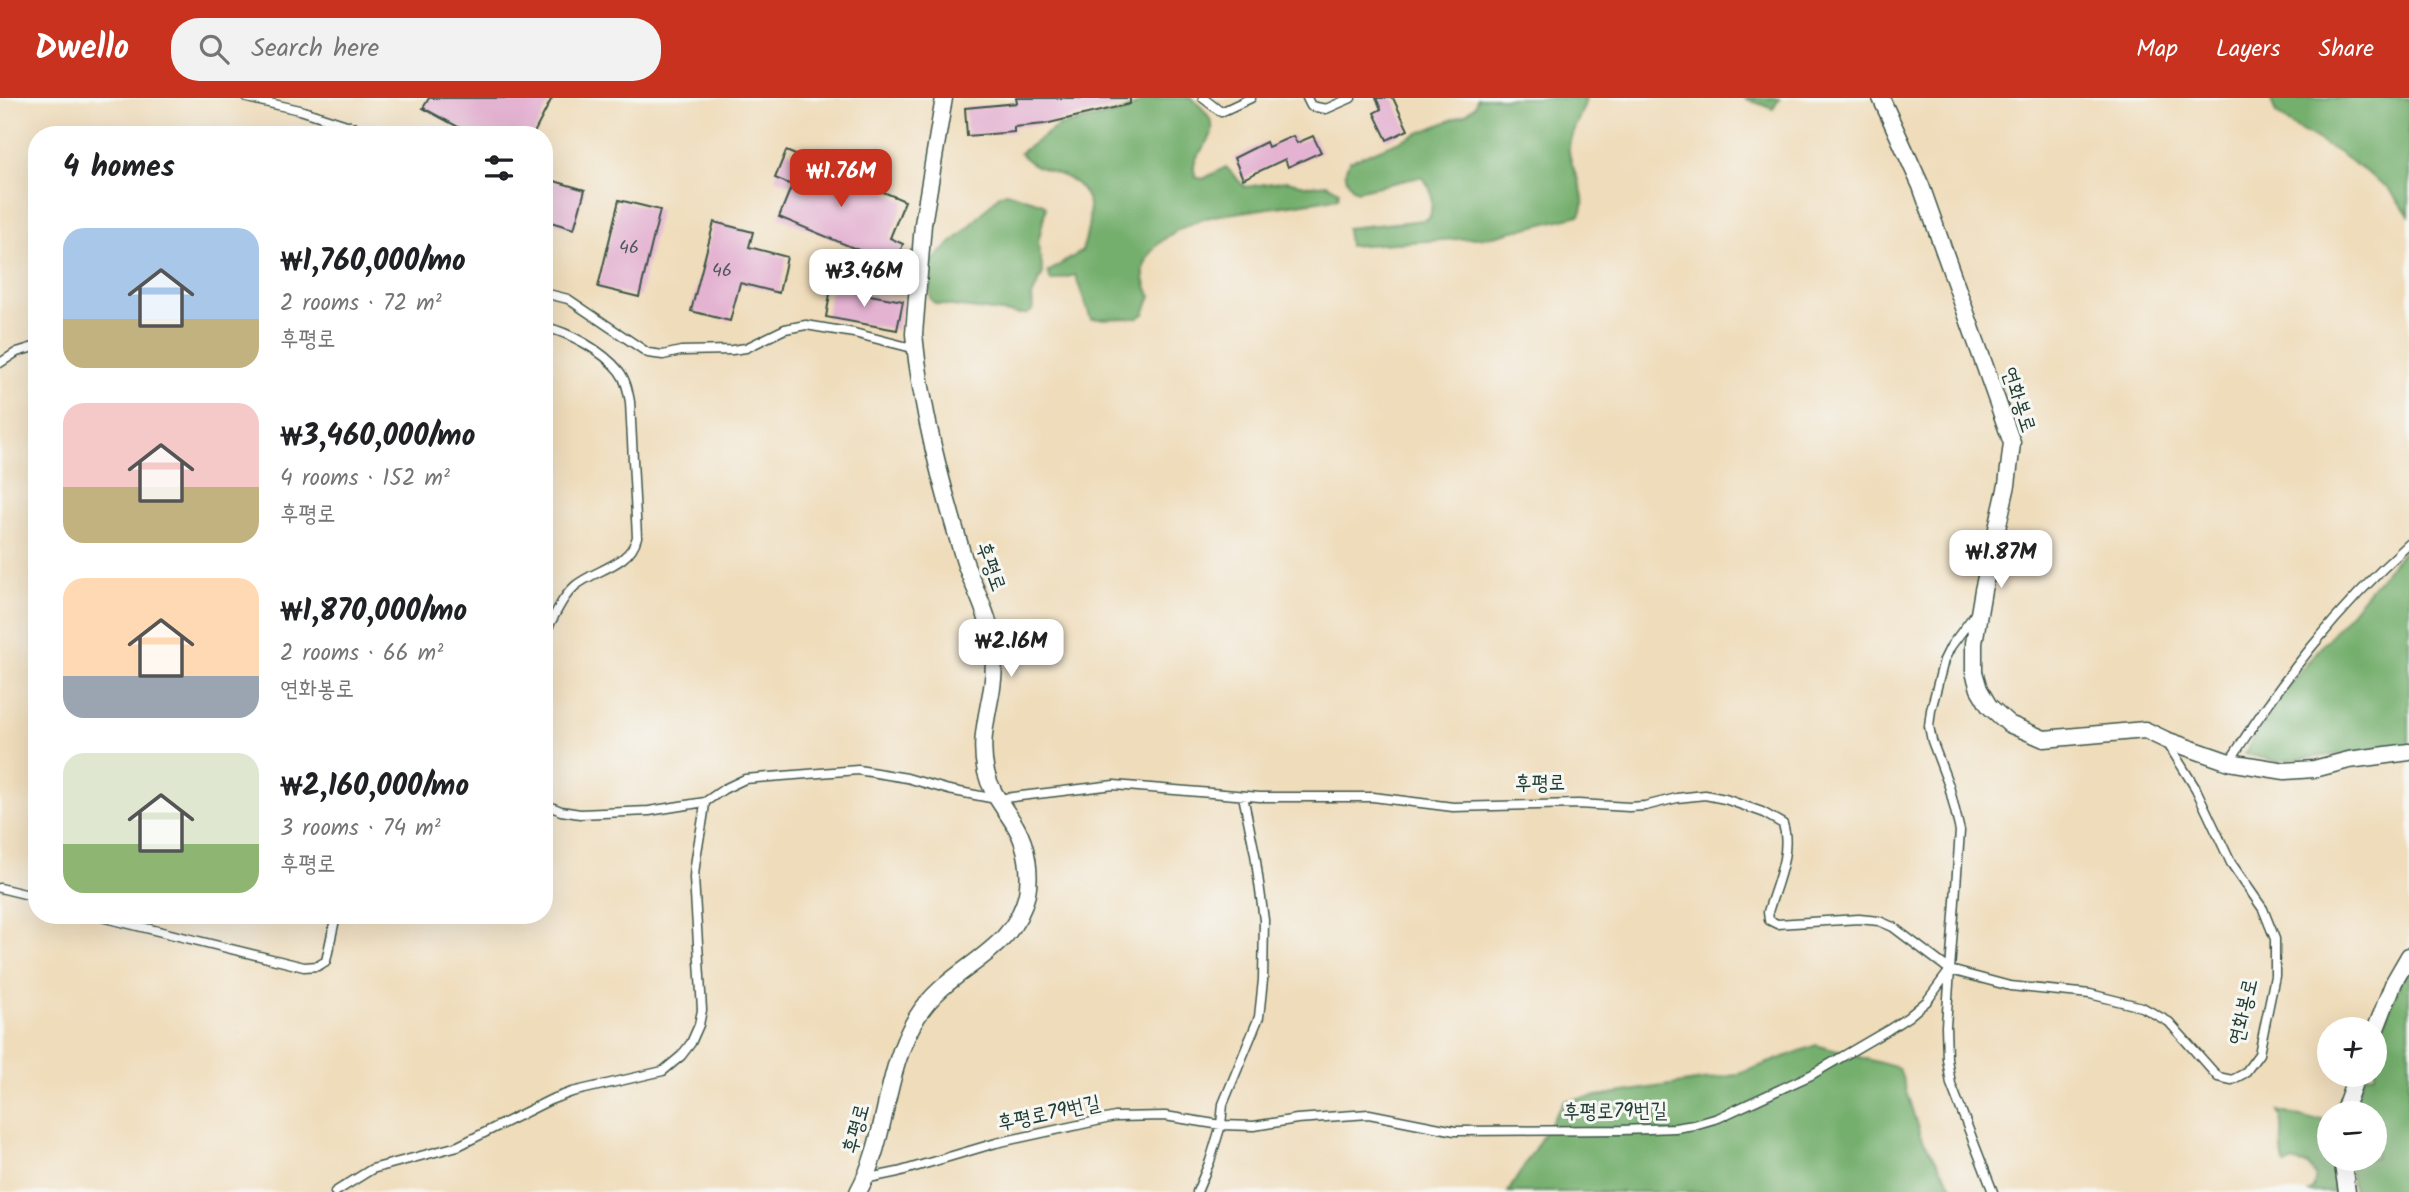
<!DOCTYPE html>
<html lang="en">
<head>
<meta charset="utf-8">
<style>
	:root { --surface:#fff; --page:#f2f2f2; --text:#202124; --muted:#757577; --accent:#c8321e }
	body { margin:0; font-family:Kalam,"Poor Story",sans-serif; background:var(--page); color:var(--text); height:100vh; display:flex; flex-direction:column; font-size:26px; white-space:nowrap }
	* { box-sizing:border-box; margin:0 }
	p { font-size:23px; color:var(--muted) }
	.icon { flex:none; width:38px; height:38px; fill:none; stroke:currentColor; stroke-width:2; stroke-linecap:round; stroke-linejoin:round }
	.map { position:relative; flex:1; overflow:hidden }
	.panel { position:absolute; left:28px; top:28px; width:525px; height:798px; display:flex; flex-direction:column; background:var(--surface); border-radius:28px; box-shadow:0 7px 28px #0002 }
	.panel>* { flex:none }
	.buttons { position:absolute; left:2317px; top:919px; display:grid; gap:14px }
	.buttons a { display:grid; place-items:center; width:70px; height:70px; border-radius:50%; background:var(--surface); box-shadow:0 7px 28px #0002; font-size:35px }
	.price { position:absolute; translate:-50% -60px; padding:0 16px; border-radius:14px; background:#fff; color:#222; font-size:23px; line-height:46px; filter:drop-shadow(0 2px 4px #0008) }
	.price::after { content:''; position:absolute; left:50%; top:42px; width:21px; height:16px; margin-left:-10px; background:inherit; clip-path:polygon(0 0,100% 0,50% 100%) }
	.price.on { background:var(--accent); color:#fff }
	ul { padding:0; list-style:none }
	li { display:flex; align-items:center; gap:21px; height:175px; padding:0 35px }
	li span { display:grid; place-items:center; flex:none; width:196px; height:140px; border-radius:21px; color:#555 }
	li>.icon { margin-inline-start:auto }
	span .icon { width:84px; height:84px; fill:#fffc; stroke-width:1 }
	li b { font-size:30px }
	h2 { display:flex; justify-content:space-between; align-items:center; height:84px; padding:0 35px; font-size:30px }
	header { display:flex; align-items:center; gap:42px; box-sizing:border-box; height:98px; padding:0 35px; background:var(--accent); color:#fff }
	header strong { font-size:33px }
	nav { display:flex; gap:38px; margin-inline-start:auto; font-size:24px }
	.search { width:490px; height:63px; background:var(--page); display:flex; align-items:center; gap:18px; box-sizing:border-box; padding:0 24px; border-radius:28px; color:var(--muted); font-size:26px }
	.map>svg:first-child { display:block }
</style>
</head>
<body>
<header>
<strong>Dwello</strong>
<div class="search"><svg class="icon" aria-label="search" viewBox="0 0 24 24"><circle cx="10" cy="10" r="6"/><path d="M15 15l6 6"/></svg>Search here</div>
<nav><a>Map</a><a>Layers</a><a>Share</a></nav>
</header>
<div class="map">
<svg width="2409" height="1094" viewBox="0 0 2409 1094">
	<rect width="100%" height="100%" fill="#f6f6f2"/>
	<filter id="ink" filterUnits="userSpaceOnUse"><feTurbulence type="fractalNoise" baseFrequency=".0143" numOctaves="2"/><feDisplacementMap in="SourceGraphic" scale="14" xChannelSelector="R" yChannelSelector="G"/><feConvolveMatrix kernelMatrix="1 2 1 2 8 2 1 2 1" color-interpolation-filters="sRGB"/></filter>
	<filter id="wash" filterUnits="userSpaceOnUse"><feTurbulence type="fractalNoise" baseFrequency=".00686" numOctaves="4" result="noise"/><feDisplacementMap in="SourceGraphic" scale="28" xChannelSelector="R" yChannelSelector="G"/><feGaussianBlur stdDeviation="1.57" result="paint"/><feColorMatrix in="noise" values="0 0 0 0 0 0 0 0 0 0 0 0 0 0 0 0 0 1.4 0 .05"/><feComposite in="paint" operator="in"/></filter>
	<g filter="url(#wash)">
		<rect width="100%" height="100%" fill="#efdcba"/>
		<path fill="#74af6d" stroke="#4a7650" stroke-width="2" d="M1149,0H1191C1243,42 1182,48 1196,79L1203,81L1226,69L1245,89L1286,83L1310,88L1327,86L1339,93L1338,100L1214,118C1180,127 1124,154 1151,198L1144,216L1137,220L1091,221L1075,177L1051,183L1048,174L1082,153C1093,119 1097,90 1058,76C1042,70 1031,68 1020,55L1058,28L1123,14Z
			M1477,0H1586C1583,18 1568,35 1569,53C1571,74 1591,98 1580,117L1489,139L1349,148L1347,130L1424,122L1430,119C1433,104 1434,88 1420,79L1357,93C1346,86 1342,74 1350,63L1466,16L1475,8Z
			M1744,0H1780L1773,11Z
			M2270,0H2409V117L2387,89L2339,55L2293,28L2276,15Z
			M1006,94L1043,106L1046,109L1038,145L1043,175L1032,198L1033,212L1027,216H1018L936,206L930,201V169L933,162L970,128L999,97Z
			M2409,446V649L2277,663L2244,656L2279,598Z
			M2409,871V1094H2354L2348,1061L2375,1060V1015H2353L2354,1005L2365,977L2375,976V949L2400,885Z
			M1816,947L1899,970L1920,1037L1956,1094H1508L1564,1003L1736,977Z
			M2278,1013L2311,1022L2329,1021V1060L2335,1061L2341,1094H2309L2313,1090L2316,1079L2308,1067L2294,1064L2285,1067C2277,1046 2287,1031 2278,1013Z"/>
		<g id="blocks">
			<path fill="#e4b3d2" d="M429,0H552L533,37H473L423,10Z
				M1016,0H1130V6L1045,26L1014,29V34L967,38L965,10L1017,5Z
				M1376,0H1393L1408,32L1387,42L1374,15L1381,11Z
				M1293,38L1297,45L1313,38L1321,54L1288,69L1285,61L1243,81L1234,60L1266,44L1268,49Z
				M786,53L905,103L890,140L903,146L893,172L870,163L873,158L779,119L792,87L775,80Z
				M544,80L585,92L574,131L544,122Z
				M619,102L660,112L639,199L598,189Z
				M714,124L753,134L749,149L787,159L779,195L740,185L730,223L691,213Z
				M831,190L903,203L897,232L826,219Z"/>
		</g>
	</g>
	<g filter="url(#ink)">
		<use href="#blocks" fill-opacity="0" stroke="#3e5548" stroke-width="2"/>
		<g fill="none" stroke-linecap="round" stroke-linejoin="round">
			<defs>
				<path id="lane" d="M247,0L300,12L378,37
					M1203,0L1221,14L1251,0
					M1307,0L1311,8L1326,11L1351,0
					M544,195L568,201L648,255L663,257L681,253L732,252L746,250L785,231L806,227L854,235L916,251
					M544,229C569,234 603,253 619,273C626,282 628,293 630,304L637,439C630,468 595,471 575,488C560,501 555,520 544,535
					M0,265L17,254L37,248
					M1975,516L1951,548L1944,562L1931,612L1929,628L1932,643L1949,688L1960,733L1946,928L1947,961L1951,986L1993,1094
					M2229,664C2282,582 2336,512 2409,446
					M544,706L561,713L580,716L649,713L705,704L724,691L745,681L858,672L907,680L949,692L996,701L1114,687L1260,699H1373L1453,709L1578,706L1629,709L1645,708L1677,700L1705,697L1725,701L1762,714L1783,726C1792,753 1776,787 1768,814L1769,822L1777,826L1859,821L1879,823L1893,829L1950,872L2010,888L2090,896L2142,909L2169,924L2218,979L2232,982L2245,975L2259,956L2275,878V841L2263,811L2231,765L2196,691L2168,646
					M0,790L37,799
					M93,817L304,869L318,868L326,863L336,817
					M864,1081L898,1074L996,1045L1115,1019L1165,1018L1221,1027L1254,1028L1297,1021L1369,1016L1455,1033L1622,1032L1675,1030L1694,1027L1718,1020L1811,977L1888,932L1908,919L1927,903L1950,872
					M335,1094L372,1071L458,1048L550,1002L572,994L663,973L681,958L691,945L699,927L702,912L694,780C695,754 703,730 705,704
					M1197,1094L1210,1063L1221,1027L1223,1006L1259,919L1263,882L1264,822L1255,756L1243,698"/>
				<path id="street" d="M1881,0L1921,88L2012,345L2007,387L1983,492L1974,545V574L1979,591L1989,608L2009,626L2044,641L2145,632L2166,642L2229,664L2285,673L2314,671L2349,662L2409,654
					M2375,933L2394,884L2409,858
					M2343,1015L2357,976
					M2342,1060L2347,1094
					M858,1094C888,1040 884,972 917,919C949,867 1013,858 1027,796C1031,775 1027,748 1016,729C1005,710 991,696 986,674C979,645 987,619 992,590C995,571 994,551 990,532C985,507 970,483 963,458C941,385 921,311 914,236L923,126L944,0"/>
			</defs>
			<use href="#lane" stroke="#3e5548" stroke-width="11"/>
			<use href="#street" stroke="#3e5548" stroke-width="19"/>
			<use href="#lane" stroke="#fff" stroke-width="8"/>
			<use href="#street" stroke="#fff" stroke-width="16"/>
		</g>
	</g>
	<g text-anchor="middle" dominant-baseline="central" stroke-width="6" stroke-linejoin="round" paint-order="stroke">
		<g font-size="18" fill="#505a5c">
			<text x="629" y="150">46</text>
			<text x="722" y="173">46</text>
		</g>
		<g font-size="21" fill="#1f3d34" stroke="#f6f6f2">
			<text transform="translate(2018 302) rotate(72)">연화봉로</text>
			<text transform="translate(990 469) rotate(70)">후평로</text>
			<text transform="translate(1540 686) rotate(-1)">후평로</text>
			<text transform="translate(2244 914) rotate(-77)">연화봉로</text>
			<text transform="translate(1615 1014) rotate(-1)">후평로79번길</text>
			<text transform="translate(1049 1016) rotate(-12)">후평로79번길</text>
			<text transform="translate(857 1031) rotate(-75)">후평로</text>
		</g>
	</g>
</svg>
<div class="buttons">
<a>+</a>
<a>−</a>
</div>
<b class="price on" style="left:841px;top:111px">₩1.76M</b>
<b class="price" style="left:864px;top:211px">₩3.46M</b>
<b class="price" style="left:2001px;top:492px">₩1.87M</b>
<b class="price" style="left:1011px;top:581px">₩2.16M</b>
<section class="panel">
<h2>4 homes<svg class="icon" aria-label="filters" viewBox="0 0 24 24"><path d="M4 7h16M4 17h16"/><circle cx="9" cy="7" r="2"/><circle cx="15" cy="17" r="2"/></svg></h2>
<ul>
<li><span style="background:linear-gradient(#a9c7e8 65%,#c2b280 0)"><svg class="icon" aria-label="home" viewBox="0 0 24 24"><path d="M3 11l9-7 9 7M6 9v11h12V9"/></svg></span><div><b>₩1,760,000/mo</b><p>2 rooms · 72 m²</p><p>후평로</p></div></li>
<li><span style="background:linear-gradient(#f6c9c9 60%,#c2b280 0)"><svg class="icon" aria-label="home" viewBox="0 0 24 24"><path d="M3 11l9-7 9 7M6 9v11h12V9"/></svg></span><div><b>₩3,460,000/mo</b><p>4 rooms · 152 m²</p><p>후평로</p></div></li>
<li><span style="background:linear-gradient(#ffd9b3 70%,#9aa5b1 0)"><svg class="icon" aria-label="home" viewBox="0 0 24 24"><path d="M3 11l9-7 9 7M6 9v11h12V9"/></svg></span><div><b>₩1,870,000/mo</b><p>2 rooms · 66 m²</p><p>연화봉로</p></div></li>
<li><span style="background:linear-gradient(#dfe7d0 65%,#8fb573 0)"><svg class="icon" aria-label="home" viewBox="0 0 24 24"><path d="M3 11l9-7 9 7M6 9v11h12V9"/></svg></span><div><b>₩2,160,000/mo</b><p>3 rooms · 74 m²</p><p>후평로</p></div></li>
</ul>
</section>
</div>
</body>
</html>
